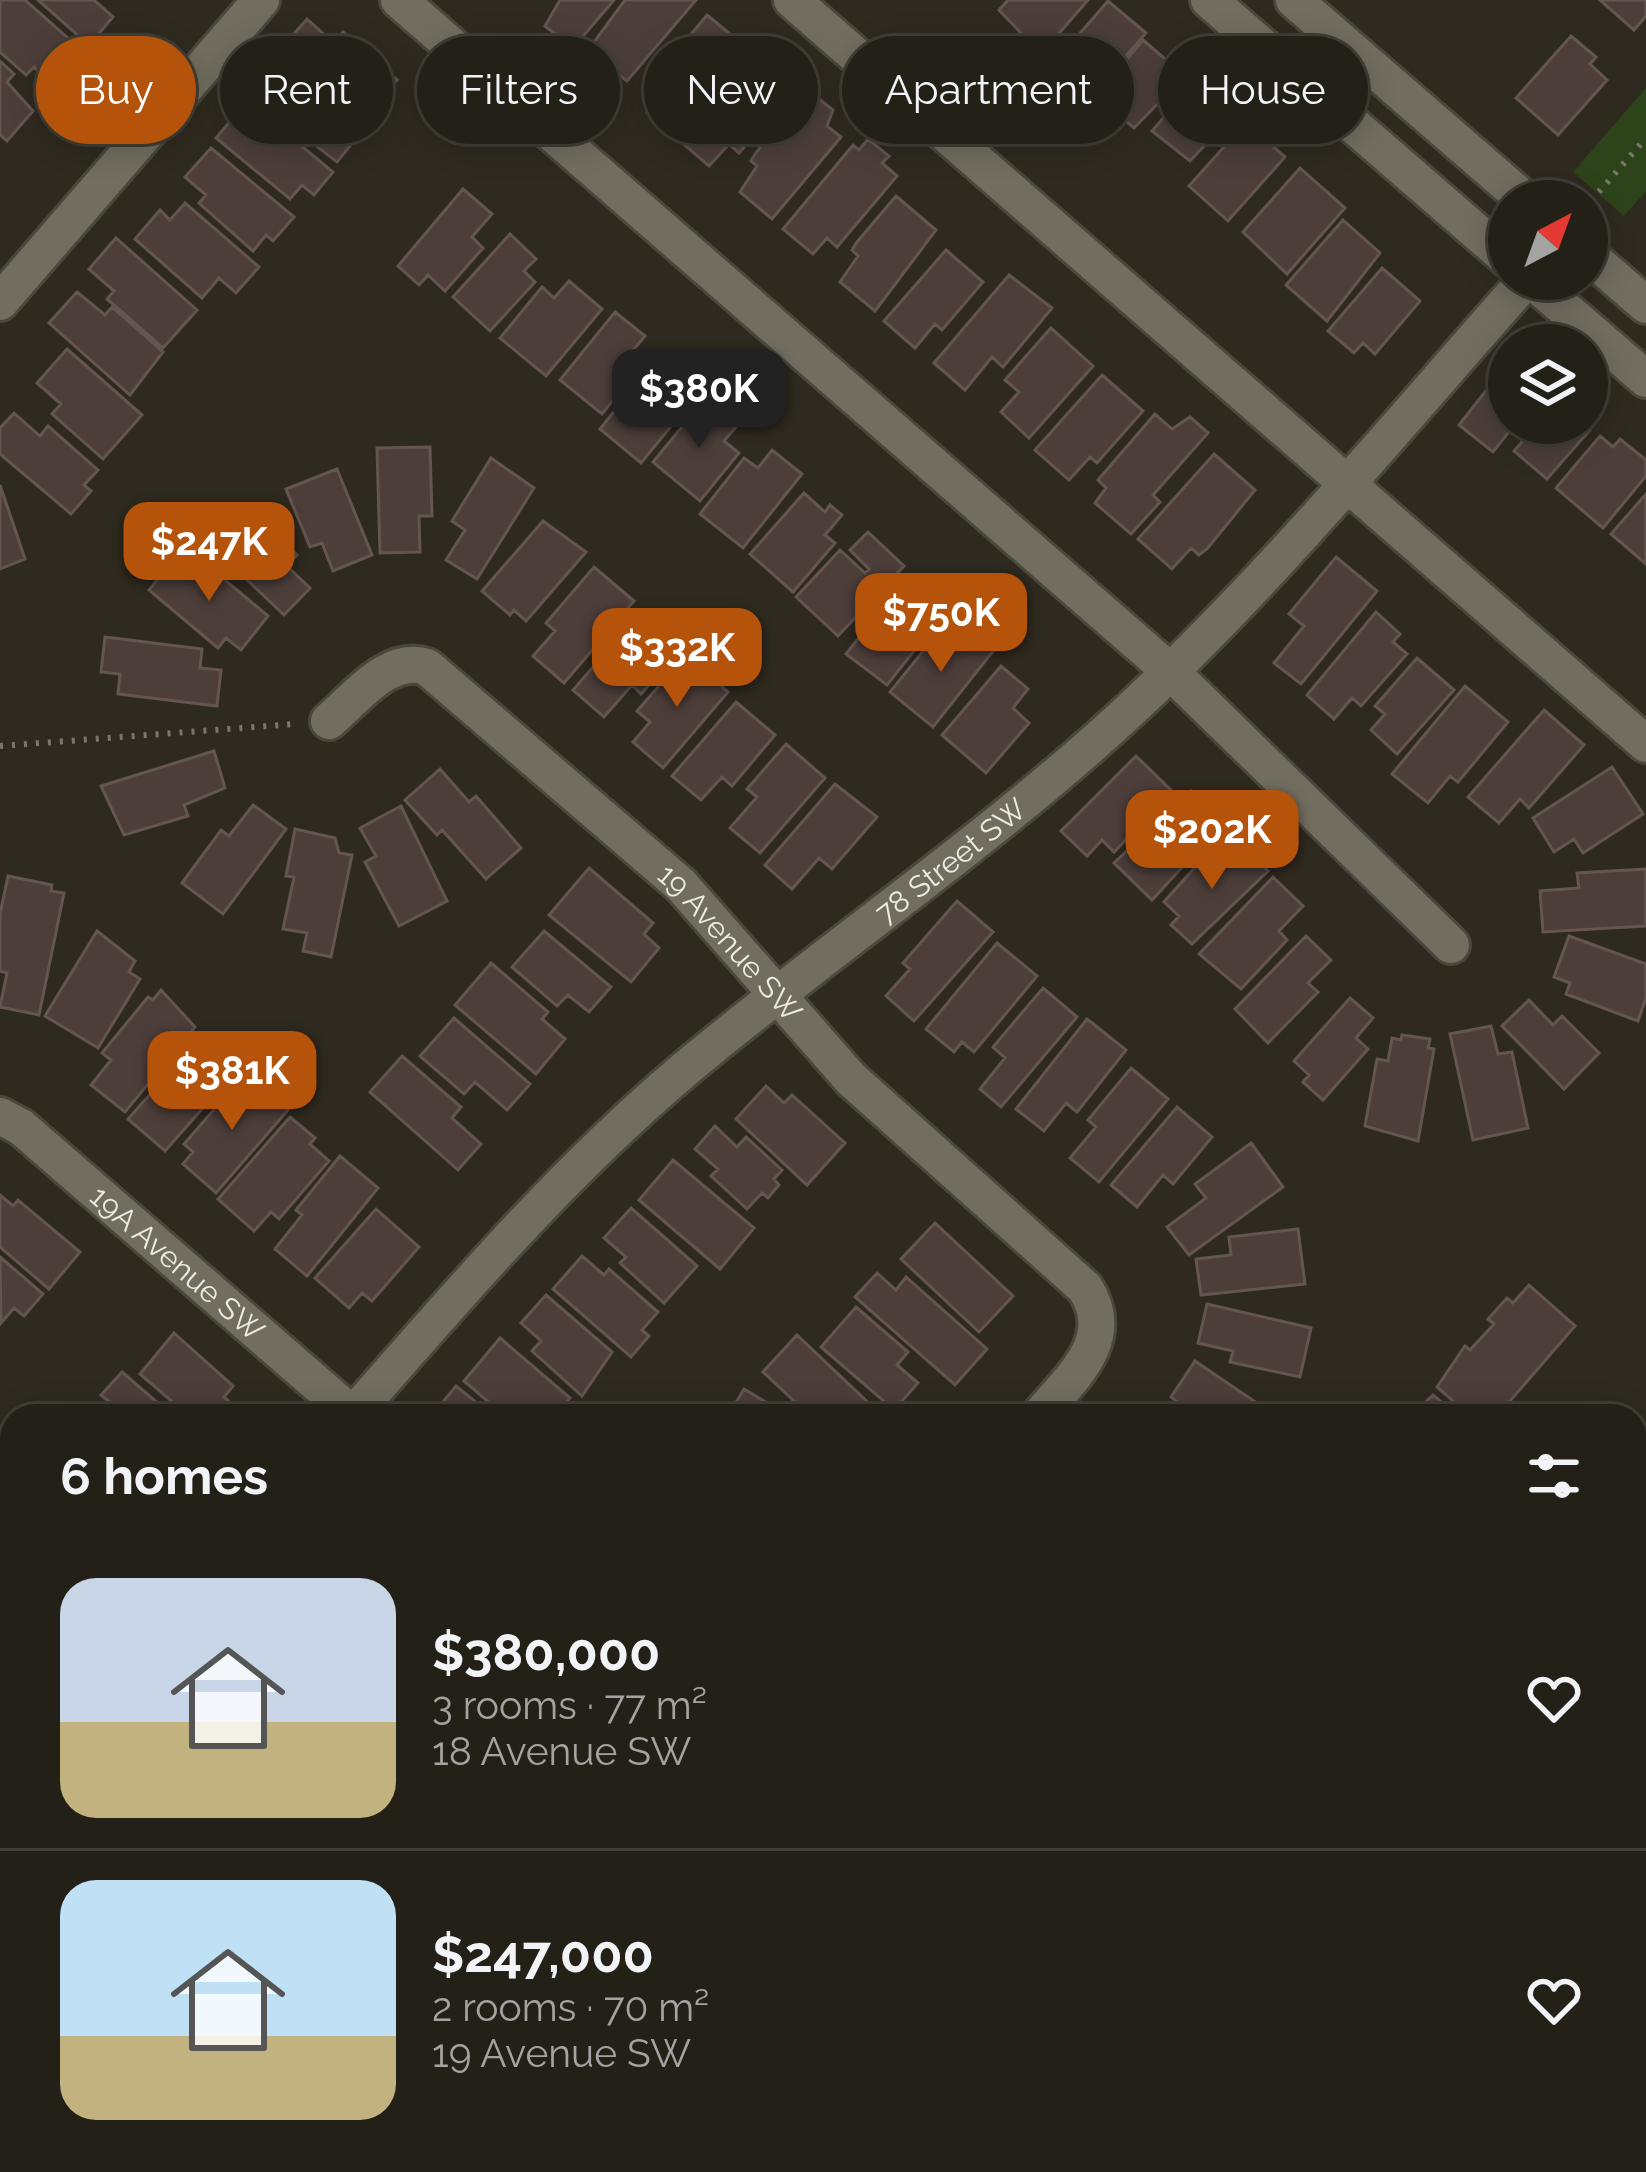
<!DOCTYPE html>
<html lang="en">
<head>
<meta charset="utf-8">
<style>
	:root { --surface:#232017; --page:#2b2820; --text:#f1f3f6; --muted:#a3a3a1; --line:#403e36; --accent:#b45309 }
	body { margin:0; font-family:Raleway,sans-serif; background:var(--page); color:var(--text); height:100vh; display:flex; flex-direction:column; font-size:45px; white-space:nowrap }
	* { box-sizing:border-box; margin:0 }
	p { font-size:39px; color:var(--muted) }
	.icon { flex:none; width:66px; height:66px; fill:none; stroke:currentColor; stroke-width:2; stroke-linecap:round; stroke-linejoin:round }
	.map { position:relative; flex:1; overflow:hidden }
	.side { position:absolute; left:0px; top:1404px; width:1647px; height:768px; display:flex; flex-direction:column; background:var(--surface); border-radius:36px 36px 0 0; box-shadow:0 6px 30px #0003,0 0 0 3px var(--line) }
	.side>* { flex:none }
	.banner { position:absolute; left:36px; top:36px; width:1575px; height:108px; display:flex; gap:24px }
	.needle { width:78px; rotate:41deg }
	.buttons { position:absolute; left:1488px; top:180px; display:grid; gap:24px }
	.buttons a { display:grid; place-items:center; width:120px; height:120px; border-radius:50%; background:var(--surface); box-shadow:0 6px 30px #0003,0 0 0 3px var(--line); font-size:60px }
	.price { position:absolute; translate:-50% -102px; padding:0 27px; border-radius:24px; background:var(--accent); color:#fff; font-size:39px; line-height:78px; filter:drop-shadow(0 3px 6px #0008) }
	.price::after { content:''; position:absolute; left:50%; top:72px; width:36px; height:27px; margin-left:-18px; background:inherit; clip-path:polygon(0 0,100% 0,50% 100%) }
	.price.current { background:#222; color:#fff }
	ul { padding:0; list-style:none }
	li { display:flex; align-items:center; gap:36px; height:300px; padding:0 60px }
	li+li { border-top:3px solid var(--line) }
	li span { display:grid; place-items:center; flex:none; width:336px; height:240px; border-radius:36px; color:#555 }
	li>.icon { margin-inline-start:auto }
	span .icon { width:144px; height:144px; fill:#fffc; stroke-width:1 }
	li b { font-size:51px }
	h2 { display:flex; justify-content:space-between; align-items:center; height:144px; padding:0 60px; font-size:51px }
	.chip { padding:0 42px; border-radius:54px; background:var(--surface); box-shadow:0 6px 30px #0003,0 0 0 3px var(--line); font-size:42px; line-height:108px }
	.chip.current { background:var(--accent); color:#fff }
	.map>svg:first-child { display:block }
</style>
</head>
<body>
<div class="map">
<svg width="1646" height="2172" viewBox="0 0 1646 2172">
	<rect width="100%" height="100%" fill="#2f2a1f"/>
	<path fill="#2d4319" d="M1646,88V191L1624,216L1573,172Z"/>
	<path fill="#4d3e3a" stroke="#645551" stroke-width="3" d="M0,0H25L79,48L82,55L55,85L34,67L26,75L0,52Z
		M38,0H94L113,17L89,45Z
		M560,0H614L573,48L545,26Z
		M625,0H696L627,81L619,75L613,83L583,57Z
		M1008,0H1088L1041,54L999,10Z
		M1600,0H1646V16L1634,30Z
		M1108,1L1146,33L1104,81L1091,70L1086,76L1061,55Z
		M707,15L747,48L674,136L647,113L665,84L657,78L662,69Z
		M307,19L334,43L343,32L397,80L367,114L283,46Z
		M1571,36L1596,57L1590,64L1607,80L1558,135L1516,98Z
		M1143,40L1185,76L1134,128L1121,117L1113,125L1089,105Z
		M286,57L369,122L337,162L284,121L290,113L260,89Z
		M745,58L765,75L778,64L800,83L739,153L729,144L709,166L680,141Z
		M0,61L14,74L7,82L33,111L7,141L0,135Z
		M1190,87L1201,96L1207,89L1235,113L1190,161L1152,131Z
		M814,95L833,110L827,126L841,137L772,219L740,192L757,166L751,161L755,154L799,101L805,106Z
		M247,101L333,172L314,195L302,185L290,199L216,138Z
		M1240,129L1254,141L1260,135L1285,157L1228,221L1189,186Z
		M868,139L889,156L882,163L897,176L837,247L827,238L813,254L783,229L853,145L859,150Z
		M211,148L294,217L273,241L266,235L253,251L199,203L206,195L185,177Z
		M1300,168L1345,208L1287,274L1243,232Z
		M463,189L492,214L472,237L483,248L445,291L428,275L419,285L398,266Z
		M896,196L936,230L875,311L840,282L858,256L852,250L857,242Z
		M185,203L259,267L236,293L219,278L202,298L135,239L160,210L170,220Z
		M1343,220L1380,253L1327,321L1286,285Z
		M510,234L536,259L524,271L535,282L490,331L453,297Z
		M116,238L197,310L163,348L107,299L114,291L89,269Z
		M946,250L983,282L942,330L935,324L915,348L884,321Z
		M1382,268L1420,301L1375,354L1363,343L1354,353L1328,331Z
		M1009,275L1052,308L1003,367L992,357L965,390L934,363Z
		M569,281L602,309L546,376L500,338L542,287L554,298Z
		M77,292L105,315L112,307L163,352L130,395L49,323Z
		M615,312L645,336L629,355L641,366L602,414L560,380Z
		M1051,328L1093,366L1029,438L1001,412L1019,392L1005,380Z
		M67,349L142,415L103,459L52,414L61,404L37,383Z
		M669,364L701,390L641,463L600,429L641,378L650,387Z
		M1506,365L1509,423H1516L1493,452L1459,425Z
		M1102,375L1143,411L1097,463L1090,457L1069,480L1035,450Z
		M704,400L737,426L724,441L739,453L700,501L653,462Z
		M14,413L40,436L48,426L98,470L84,485L91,491L71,514L0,454V428Z
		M1155,414L1172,429L1190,417L1208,433L1153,495L1160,502L1131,534L1095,503L1106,488L1098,480Z
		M1538,423H1582L1590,430L1547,479L1514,451Z
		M1600,436L1613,447L1620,439L1646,460V476L1603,528L1556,488Z
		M430,447L432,516H419L420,552L380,553L377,448Z
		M772,450L802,474L743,548L700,514L744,458L758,468Z
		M1214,454L1255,490L1207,549L1199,555L1191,548L1172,569L1138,539Z
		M491,458L534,488L477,579L446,560L465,530L452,521Z
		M337,469L372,555L333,571L322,543L310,547L286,489Z
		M0,485L25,559L0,569Z
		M804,493L825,512L830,505L842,515L825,535L835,543L793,592L750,554Z
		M1646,494V564L1611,534Z
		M259,518L297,555L287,566L310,588L284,615L222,556L226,552L221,546L237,530L243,535Z
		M543,521L586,552L526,621L514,610L510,615L482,591Z
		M868,532L904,566L838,636L796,597L840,550L865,573L869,569L850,550Z
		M194,554L268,616L241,650L226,638L218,648L149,590L167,568L177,575Z
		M1336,557L1377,591L1301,684L1274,663L1304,626L1289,614Z
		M594,567L634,601L564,683L533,656L555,631L546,623Z
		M903,582L927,601L935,590L952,603L887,685L846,654Z
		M1376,612L1400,634L1393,642L1407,654L1361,706L1352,698L1334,719L1307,695Z
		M640,613L681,648L641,694L632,685L604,717L573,690Z
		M965,627L994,650L933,727L890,692L937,634L950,645Z
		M105,637L202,649L200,668L221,670L217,706L118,694L120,674L101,672Z
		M686,655L728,692L663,768L633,742L650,722L637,711Z
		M1417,658L1454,690L1397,754L1371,730L1385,714L1375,706Z
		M1001,666L1028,689L1013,708L1029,723L986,773L942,735Z
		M1465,686L1508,722L1458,782L1450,776L1428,803L1392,774Z
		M736,702L775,735L732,786L722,777L701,800L672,776Z
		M1544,710L1584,745L1529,808L1520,799L1499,823L1468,797Z
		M786,744L825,778L760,853L730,828L757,797L747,789Z
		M214,751L225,788L184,805L188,816L124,835L101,786Z
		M1136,756L1173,792L1114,852L1102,840L1087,856L1061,831Z
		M1612,767L1643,814L1583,853L1574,839L1554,852L1533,818Z
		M440,769L469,802L476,796L521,848L486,879L442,830L437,835L405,800Z
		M835,784L877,817L832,869L819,858L792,889L765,865Z
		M1191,791L1217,816L1191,844L1198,850L1152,900L1114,863Z
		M253,805L286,829L223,914L182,883L221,830L229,836Z
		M401,806L447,901L399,926L365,862L376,856L360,828Z
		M295,829L335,838L339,853L352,855L331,957L303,951L307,933L283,929L294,877L286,876Z
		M1230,847L1243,859L1248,852L1268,871L1192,944L1171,925L1179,916L1164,902L1205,856L1214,865Z
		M589,868L653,923L644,934L659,948L631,982L549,915Z
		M1646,869V926L1543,932L1540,891L1579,888L1577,873Z
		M8,876L52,885L51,891L64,893L39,1015L0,1007L7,973L0,971V914Z
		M1273,877L1303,906L1279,931L1287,940L1241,989L1199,954Z
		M957,901L993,932L914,1021L886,996L910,969L903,963Z
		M97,931L135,961L129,972L140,979L98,1048L45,1016Z
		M544,931L611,987L589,1012L568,995L557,1006L512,967Z
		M1306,936L1331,960L1308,983L1318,992L1268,1043L1235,1009Z
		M1569,936L1646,964V998L1638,1021L1566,994L1570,983L1554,977Z
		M997,943L1037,976L974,1052L962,1042L954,1052L926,1029Z
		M491,963L548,1012L542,1019L565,1039L536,1074L455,1005Z
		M1043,988L1077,1017L1001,1107L980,1089L1005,1058L993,1047Z
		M161,990L195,1027L125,1112L91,1085L111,1060L102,1053L148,997L153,1000Z
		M1350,998L1373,1018L1356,1038L1368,1049L1323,1100L1303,1082L1309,1075L1294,1061Z
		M1529,1000L1553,1025L1562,1016L1599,1053L1564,1089L1502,1026Z
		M454,1018L530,1084L507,1110L475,1082L464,1094L420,1056Z
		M1087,1019L1126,1050L1077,1112L1066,1103L1044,1131L1016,1109Z
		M1491,1026L1498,1054L1512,1052L1528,1128L1473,1140L1450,1034Z
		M1402,1035L1430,1039L1428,1048L1434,1049L1418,1141L1365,1126L1377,1059L1388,1061L1392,1038L1401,1040Z
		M197,1042L210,1054L219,1045L241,1065L165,1151L128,1119Z
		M402,1056L461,1107L452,1118L481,1144L458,1170L370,1092Z
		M1131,1068L1168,1099L1099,1182L1070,1158L1096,1127L1088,1120Z
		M243,1076L288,1110L216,1193L183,1164L193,1152L184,1144Z
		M766,1086L784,1103L792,1095L845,1143L807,1185L736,1119Z
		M1177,1107L1212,1137L1173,1184L1163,1175L1137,1207L1111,1185Z
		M290,1117L315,1138L310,1144L329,1161L279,1219L271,1212L254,1231L218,1199Z
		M715,1126L737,1147L746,1137L782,1170L774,1179L779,1185L768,1198L762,1193L747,1209L711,1176L718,1169L695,1149Z
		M1251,1143L1283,1187L1189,1255L1167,1227L1206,1198L1195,1184Z
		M340,1156L378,1188L307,1276L275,1249L302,1215L296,1210Z
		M673,1160L754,1228L720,1269L639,1200Z
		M0,1195L13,1206L18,1200L80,1252L49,1289L0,1247Z
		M631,1208L697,1266L664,1303L620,1263L626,1257L604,1238Z
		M376,1209L419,1247L372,1301L362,1293L349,1308L315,1278Z
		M935,1223L1013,1296L979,1332L901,1259Z
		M1298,1229L1305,1284L1201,1295L1196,1259L1231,1255L1229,1237Z
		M582,1256L604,1275L609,1269L658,1312L642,1330L649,1336L631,1357L553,1289Z
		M0,1257L43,1294L24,1316L14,1308L1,1323Z
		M877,1273L896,1290L906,1277L987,1349L955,1385L855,1297Z
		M1529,1285L1575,1326L1497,1416H1470L1437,1387L1465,1346L1470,1350L1494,1324L1488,1319L1507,1298L1513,1303Z
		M546,1295L612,1352L582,1396L532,1351L541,1341L521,1323Z
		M1207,1304L1311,1328L1300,1377L1230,1362L1233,1351L1198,1343Z
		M856,1307L908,1352L897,1365L918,1383L894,1410L821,1347Z
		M174,1333L233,1386L224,1397L246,1416H189L140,1374Z
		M797,1335L877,1411L873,1416H810L763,1372Z
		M500,1338L570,1398L555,1416H505L464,1381Z
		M1195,1361L1276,1416H1195L1171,1397Z
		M122,1372L173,1416H101L112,1404L101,1395Z
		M456,1386L493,1416H431Z
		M744,1389L789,1416H728Z
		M1433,1395L1458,1416H1402L1410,1406L1416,1411Z
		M1646,1447V1552L1640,1560L1635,1557V1470L1645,1459L1640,1454Z
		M0,1530L12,1541V1611L0,1601Z
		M1645,1603L1646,1707L1635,1720V1614Z
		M0,1614L12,1625V1678L6,1673L0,1679Z
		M1640,1842L1646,1847V1890L1639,1898L1635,1848Z
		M12,1869V1943L0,1958V1884Z
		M1635,1955L1646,1964V2010L1635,2023Z
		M12,1958V1997L0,1988V1973Z
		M260,2160H312L302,2172H255Z
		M326,2160H353L367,2172H315Z
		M576,2160H636V2168L577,2169Z
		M890,2160H961L970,2168L966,2172H880Z
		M1306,2160H1339L1329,2172H1319Z
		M1427,2160H1472L1461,2172H1440Z
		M1480,2160H1534L1523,2172H1469Z"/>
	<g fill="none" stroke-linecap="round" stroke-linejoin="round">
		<defs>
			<g id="minor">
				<path d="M399,0L1171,672L1451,945"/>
				<path d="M792,0L1646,744"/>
				<path d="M1209,0L1509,260"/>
				<path d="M1294,0L1526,201"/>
				<path d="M1587,254L1646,305"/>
				<path d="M1530,279L1646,379"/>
				<path d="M0,302L261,0"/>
				<path id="s1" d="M329,721C356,698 389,654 427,667L681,885L851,1079L1085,1288C1118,1340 1072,1377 1039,1416"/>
				<path id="s2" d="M0,1116L21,1127L353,1415"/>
				<path id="s3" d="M352,1416C458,1295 561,1174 684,1070C825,952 978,848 1115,724C1264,588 1393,430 1527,279"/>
				<path d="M1635,1798L1646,1808"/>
				<path d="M0,1825L12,1811"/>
				<path d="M0,2090L12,2101"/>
				<path d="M1635,2142L1646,2152"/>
				<path d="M80,2160L94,2172"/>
				<path d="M828,2160L842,2172"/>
				<path d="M1261,2160L1275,2172"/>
				<path d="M749,2172L759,2160"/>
				<path d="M1094,2172L1104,2160"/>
			</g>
		</defs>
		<use href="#minor" stroke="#4a473d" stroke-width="42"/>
		<path stroke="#7a766d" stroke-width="6" stroke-dasharray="3 9" stroke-linecap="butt" d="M1591,201L1646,138
			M0,746L295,724"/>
		<use href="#minor" stroke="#716d5f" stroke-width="36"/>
	</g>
	<g text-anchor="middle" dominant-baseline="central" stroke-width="9" stroke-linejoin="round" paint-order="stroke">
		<g font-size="30" fill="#edebe3" stroke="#2f2a1f">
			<text stroke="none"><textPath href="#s3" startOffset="819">78 Street SW</textPath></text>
			<text stroke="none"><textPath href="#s1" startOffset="528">19 Avenue SW</textPath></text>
			<text stroke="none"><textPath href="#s2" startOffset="231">19A Avenue SW</textPath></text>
		</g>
	</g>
</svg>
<div class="buttons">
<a><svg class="needle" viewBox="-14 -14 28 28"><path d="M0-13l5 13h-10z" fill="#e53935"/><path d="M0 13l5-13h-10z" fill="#a3a3a1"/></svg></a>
<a><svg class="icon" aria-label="layers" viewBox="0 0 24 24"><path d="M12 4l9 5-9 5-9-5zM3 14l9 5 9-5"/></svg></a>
</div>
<b class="price current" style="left:699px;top:451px">$380K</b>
<b class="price" style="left:209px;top:604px">$247K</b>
<b class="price" style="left:941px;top:675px">$750K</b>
<b class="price" style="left:677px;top:710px">$332K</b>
<b class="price" style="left:1212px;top:892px">$202K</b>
<b class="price" style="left:232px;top:1133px">$381K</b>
<div class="banner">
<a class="chip current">Buy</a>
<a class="chip">Rent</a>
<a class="chip">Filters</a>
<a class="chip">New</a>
<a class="chip">Apartment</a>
<a class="chip">House</a>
</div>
<section class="side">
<h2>6 homes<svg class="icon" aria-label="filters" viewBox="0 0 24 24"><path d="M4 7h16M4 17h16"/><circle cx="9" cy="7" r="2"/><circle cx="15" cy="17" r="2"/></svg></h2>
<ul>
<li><span style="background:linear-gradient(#c9d6e8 60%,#c2b280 0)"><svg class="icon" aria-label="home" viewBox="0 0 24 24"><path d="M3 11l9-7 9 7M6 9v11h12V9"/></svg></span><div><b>$380,000</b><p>3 rooms · 77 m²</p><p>18 Avenue SW</p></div><svg class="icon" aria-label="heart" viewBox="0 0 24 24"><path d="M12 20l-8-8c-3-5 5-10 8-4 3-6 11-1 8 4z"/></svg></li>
<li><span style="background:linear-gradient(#bfe0f5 65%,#c2b280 0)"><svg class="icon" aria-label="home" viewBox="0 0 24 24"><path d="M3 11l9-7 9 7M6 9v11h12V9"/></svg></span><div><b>$247,000</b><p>2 rooms · 70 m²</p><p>19 Avenue SW</p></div><svg class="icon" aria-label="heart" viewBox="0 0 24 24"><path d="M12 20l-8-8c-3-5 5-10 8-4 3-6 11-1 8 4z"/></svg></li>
</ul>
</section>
</div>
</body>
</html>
